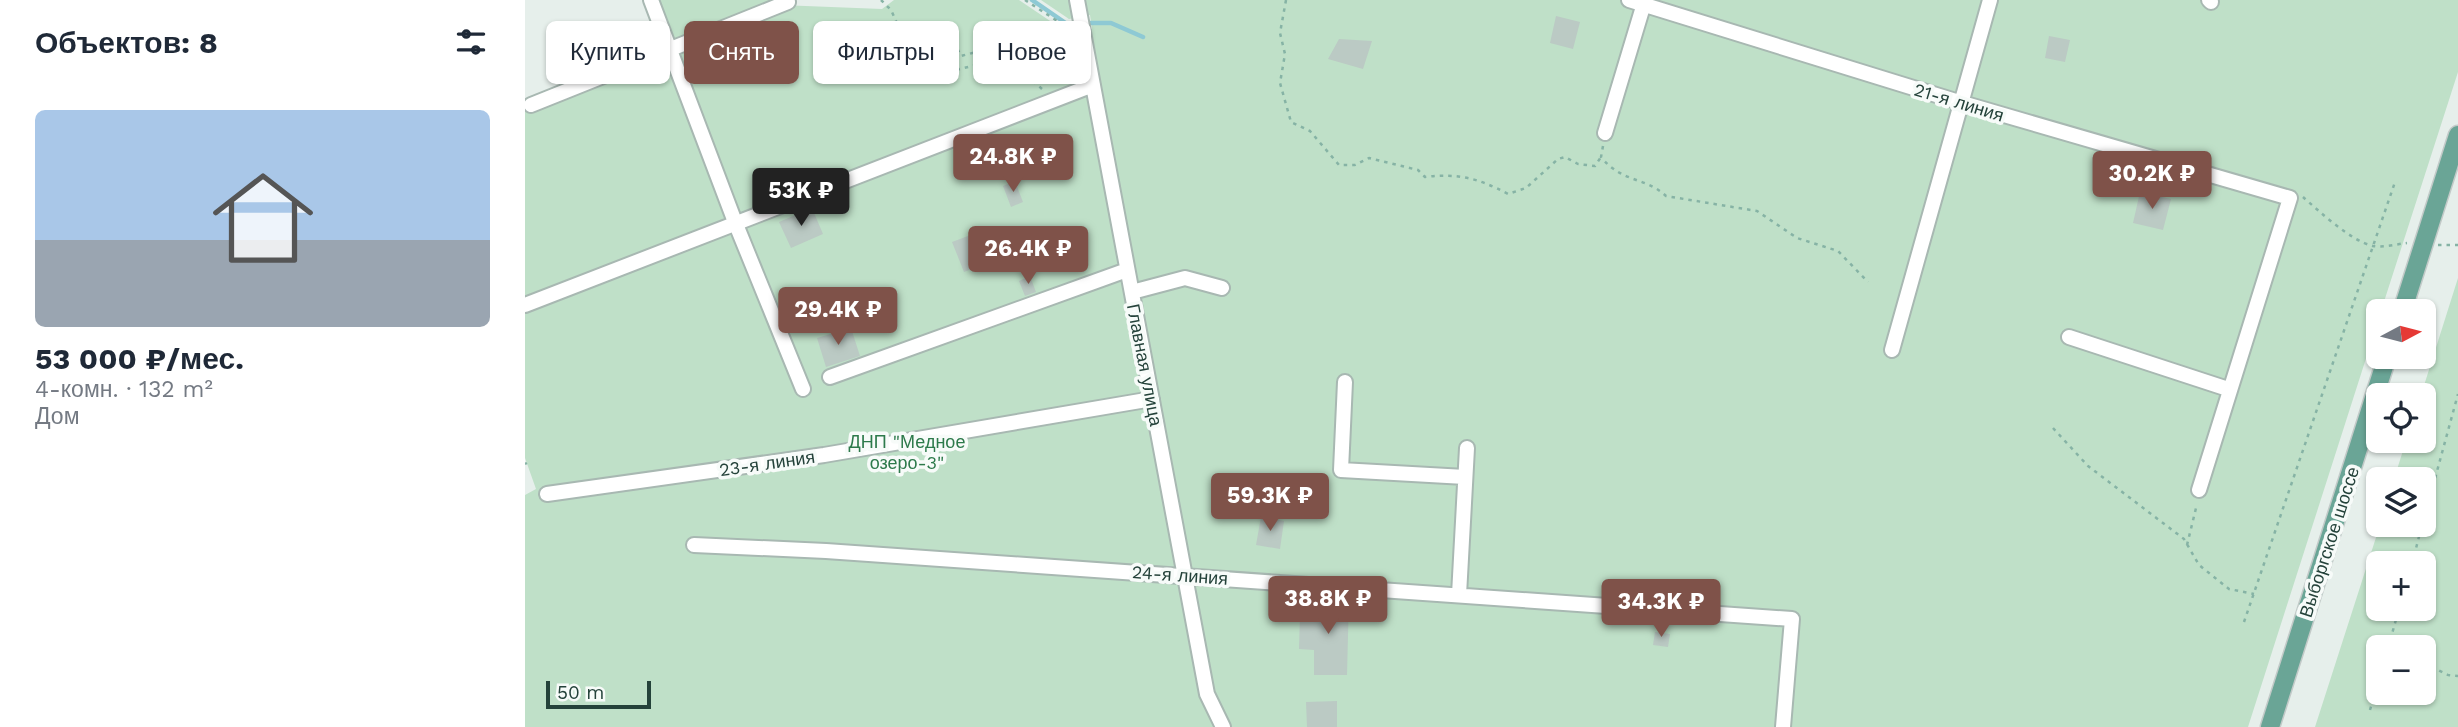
<!DOCTYPE html>
<html lang="ru">
<head>
<meta charset="utf-8">
<style>
	:root { --surface:#fff; --page:#f6f6f7; --text:#1f2937; --muted:#747a83; --accent:#7f5249 }
	body { margin:0; font-family:"Work Sans",sans-serif; background:var(--page); color:var(--text); height:100vh; display:flex; flex-direction:column; font-size:26px; white-space:nowrap }
	* { box-sizing:border-box; margin:0 }
	p { font-size:23px; color:var(--muted) }
	.icon { flex:none; width:38px; height:38px; fill:none; stroke:currentColor; stroke-width:2; stroke-linecap:round; stroke-linejoin:round }
	.map { position:relative; flex:1; overflow:hidden }
	.sheet { display:flex; flex-direction:column; background:var(--surface); width:525px }
	.sheet>* { flex:none }
	.banner { position:absolute; left:21px; top:21px; width:665px; height:63px; display:flex; gap:14px }
	.needle { width:46px; rotate:83deg }
	.controls { position:absolute; left:1841px; top:299px; display:grid; gap:14px }
	.controls a { display:grid; place-items:center; width:70px; height:70px; border-radius:10px; background:var(--surface); box-shadow:0 2px 5px #0004; font-size:35px }
	.scale { position:absolute; left:21px; bottom:18px; width:105px; box-sizing:border-box; padding-left:7px; border:4px solid #24423a; border-top:0; font-size:19px; line-height:24px; white-space:nowrap; color:#24423a; -webkit-text-stroke:5px #f7fbf9; paint-order:stroke }
	.price { position:absolute; translate:-50% -60px; padding:0 16px; border-radius:7px; background:var(--accent); color:#fff; font-size:23px; line-height:46px; filter:drop-shadow(0 2px 4px #0008) }
	.price::after { content:''; position:absolute; left:50%; top:42px; width:21px; height:16px; margin-left:-10px; background:inherit; clip-path:polygon(0 0,100% 0,50% 100%) }
	.price.active { background:#222; color:#fff }
	ul { padding:0; list-style:none }
	li { display:grid; align-content:center; gap:14px; height:371px; padding:0 35px }
	li span { display:grid; place-items:center; height:217px; border-radius:10px; color:#555 }
	li>.icon { margin-inline-start:auto }
	span .icon { width:126px; height:126px; fill:#fffc; stroke-width:1 }
	li b { font-size:30px }
	h2 { display:flex; justify-content:space-between; align-items:center; height:84px; padding:0 35px; font-size:30px }
	.pill { padding:0 24px; border-radius:10px; background:var(--surface); box-shadow:0 2px 5px #0004; font-size:24px; line-height:63px }
	.pill.active { background:var(--accent); color:#fff }
	main { display:flex; flex:1; min-height:0 }
	.map>svg:first-child { display:block }
</style>
</head>
<body>
<main>
<section class="sheet">
<h2>Объектов: 8<svg class="icon" aria-label="filters" viewBox="0 0 24 24"><path d="M4 7h16M4 17h16"/><circle cx="9" cy="7" r="2"/><circle cx="15" cy="17" r="2"/></svg></h2>
<ul>
<li><span style="background:linear-gradient(#a9c7e8 60%,#9aa5b1 0)"><svg class="icon" aria-label="home" viewBox="0 0 24 24"><path d="M3 11l9-7 9 7M6 9v11h12V9"/></svg></span><div><b>53 000 ₽/мес.</b><p>4-комн. · 132 m²</p><p>Дом</p></div></li>
</ul>
</section>
<div class="map">
<svg width="1933" height="727" viewBox="0 0 1933 727">
	<rect width="100%" height="100%" fill="#e6efeb"/>
	<path fill="#bfe0c8" fill-rule="evenodd" d="M126,0H254L255,5L357,9L369,0H494L543,33L567,29L565,15L544,19L516,0H1933V72L1856,311L1853,312V321L1723,727H0V495L11,489L0,458V106L144,50Z
		M1933,278V727H1790L1855,525H1899V480L1869,479L1881,441H1899V396L1896,395ZM1853,564H1899V609H1853ZM1853,648H1899V693H1853Z"/>
	<g fill="none" stroke-linecap="round" stroke-linejoin="round">
		<path stroke="#8ec9d4" stroke-width="4.5" d="M507,0L542,24L551,23
			M563,23H586L618,37"/>
	</g>
	<path fill="#bbcac4" d="M1031,16L1055,22L1048,49L1025,43Z
		M1524,36L1545,40L1540,62L1520,58Z
		M814,39L847,41L838,69L803,59Z
		M490,181L498,202L486,207L478,186Z
		M1615,192L1646,199L1638,230L1608,223Z
		M287,208L298,234L266,248L254,222Z
		M451,233L463,263L439,272L427,242Z
		M544,235L553,255L537,263L528,243Z
		M505,276L511,292L500,296L494,281Z
		M326,328L335,356L301,367L292,338Z
		M736,517L759,521L755,549L731,545Z
		M798,596L824,597L822,675H789V650L774,649L775,614L797,615Z
		M1130,632L1145,634L1143,647L1128,645Z
		M812,701V727H782L781,702Z"/>
	<g fill="none" stroke-linecap="round" stroke-linejoin="round">
		<defs>
			<path id="minor" d="M126,0L210,222L278,389
				M552,0L682,694L698,727
				M1104,0L1434,102L1765,198L1674,490
				M1684,0L1686,2
				M6,105L263,2
				M1080,133L1120,0
				M607,292L660,278L697,288
				M0,305L568,85
				M1544,337L1703,389
				M1367,350L1465,0
				M305,377L602,270
				M820,382L816,470L940,477
				M22,494L299,455L627,399
				M169,545L301,551L1267,619L1258,727
				M934,595L942,448"/>
			<path id="major" d="M1877,312L1933,135
				M1745,727L1862,357"/>
		</defs>
		<use href="#minor" stroke="#a8b8b2" stroke-width="18"/>
		<use href="#major" stroke="#c2cac8" stroke-width="21"/>
		<path stroke="#86b3a5" stroke-width="2.5" stroke-dasharray="3.5 5" stroke-linecap="butt" d="M356,0L366,10L376,32L393,27L431,46L436,56L459,50L485,54L498,72L517,89
			M500,0L543,28
			M761,0L755,33L760,54L755,83L766,122L785,131L814,165H830L844,158L893,170L900,177C933,173 953,178 983,194L1001,188L1033,159L1040,157L1053,164L1070,166L1076,157
			M415,74C459,63 502,51 547,53
			M1078,146L1076,157C1097,183 1121,177 1141,196L1232,211L1272,238L1313,251L1343,282
			M1778,197C1795,212 1826,241 1848,246C1858,248 1872,244 1882,243
			M1913,245H1933
			M1528,428L1563,466L1659,539L1674,565L1704,589L1729,594
			M0,464L2,463
			M1899,519L1933,394
			M1662,545L1672,504
			M1887,564L1897,525
			M1719,622L1870,182
			M1863,648L1874,609
			M1899,663L1923,675L1933,676
			M1845,710L1853,682"/>
		<use href="#minor" stroke="#fff" stroke-width="14"/>
		<use href="#major" stroke="#6aa596" stroke-width="18"/>
	</g>
	<g text-anchor="middle" dominant-baseline="central" stroke-width="7" stroke-linejoin="round" paint-order="stroke">
		<g font-size="18" fill="#24423a" stroke="#f7fbf9">
			<text transform="translate(1434 102) rotate(17)">21-я линия</text>
			<text transform="translate(620 365) rotate(79)">Главная улица</text>
			<text transform="translate(242 463) rotate(-8)">23-я линия</text>
			<text transform="translate(1804 542) rotate(-72)">Выборгское шоссе</text>
			<text transform="translate(655 575) rotate(4)">24-я линия</text>
		</g>
		<g font-size="18" fill="#2d7a4b" stroke="#f7fbf9">
			<text x="382" y="441">ДНП "Медное<tspan x="382" dy="21">озеро-3"</tspan></text>
		</g>
	</g>
</svg>
<div class="controls">
<a><svg class="needle" viewBox="-14 -14 28 28"><path d="M0-13l5 13h-10z" fill="#e53935"/><path d="M0 13l5-13h-10z" fill="#747a83"/></svg></a>
<a><svg class="icon" aria-label="locate" viewBox="0 0 24 24"><circle cx="12" cy="12" r="6"/><path d="M12 2v4M12 18v4M2 12h4M18 12h4"/></svg></a>
<a><svg class="icon" aria-label="layers" viewBox="0 0 24 24"><path d="M12 4l9 5-9 5-9-5zM3 14l9 5 9-5"/></svg></a>
<a>+</a>
<a>−</a>
</div>
<div class="scale">50 m</div>
<b class="price" style="left:488px;top:194px">24.8K ₽</b>
<b class="price" style="left:1627px;top:211px">30.2K ₽</b>
<b class="price active" style="left:276px;top:228px">53K ₽</b>
<b class="price" style="left:503px;top:286px">26.4K ₽</b>
<b class="price" style="left:313px;top:347px">29.4K ₽</b>
<b class="price" style="left:745px;top:533px">59.3K ₽</b>
<b class="price" style="left:803px;top:636px">38.8K ₽</b>
<b class="price" style="left:1136px;top:639px">34.3K ₽</b>
<div class="banner">
<a class="pill">Купить</a>
<a class="pill active">Снять</a>
<a class="pill">Фильтры</a>
<a class="pill">Новое</a>
</div>
</div>
</main>
</body>
</html>
